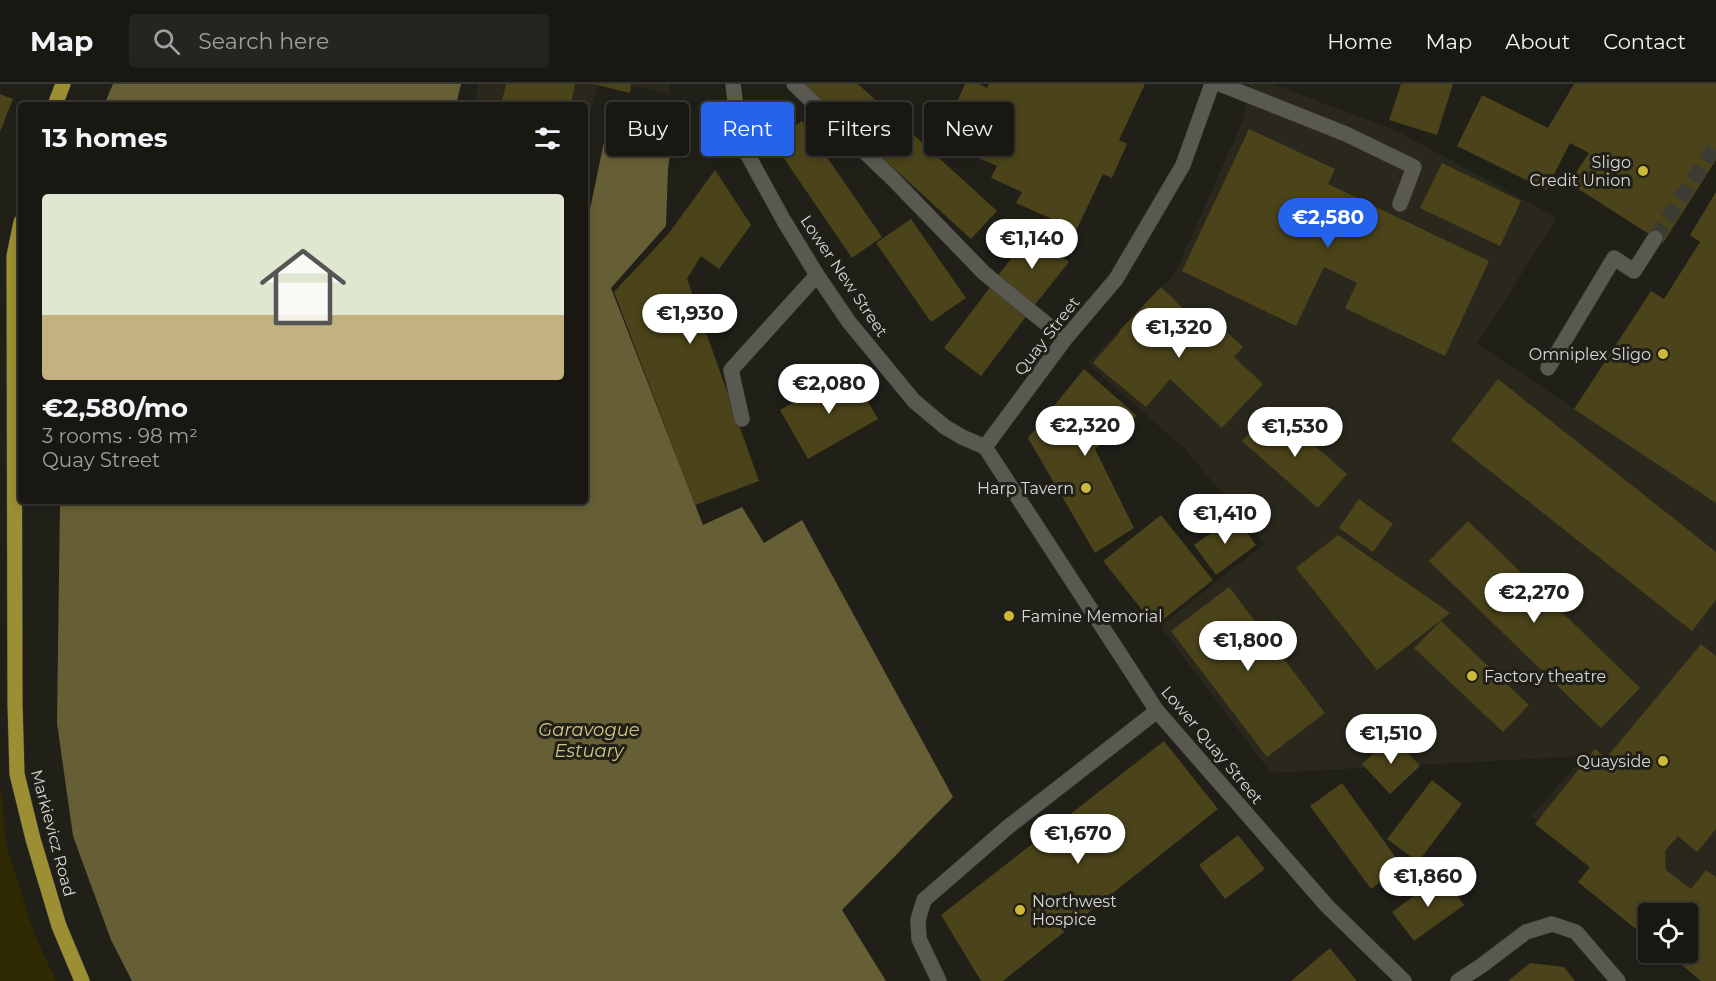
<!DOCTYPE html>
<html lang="en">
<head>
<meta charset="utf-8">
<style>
	:root { --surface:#181712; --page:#252420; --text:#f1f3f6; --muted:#9f9f9f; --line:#363632; --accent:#2563eb }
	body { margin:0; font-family:Montserrat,sans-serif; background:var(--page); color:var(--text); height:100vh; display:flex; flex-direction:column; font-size:22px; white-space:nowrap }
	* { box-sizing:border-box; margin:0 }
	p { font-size:20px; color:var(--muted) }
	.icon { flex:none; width:33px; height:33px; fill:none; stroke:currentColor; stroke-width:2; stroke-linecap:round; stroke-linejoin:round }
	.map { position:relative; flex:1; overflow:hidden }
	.sheet { position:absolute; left:18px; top:18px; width:570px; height:402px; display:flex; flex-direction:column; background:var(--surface); border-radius:6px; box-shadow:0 3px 9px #0003,0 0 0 2px var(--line) }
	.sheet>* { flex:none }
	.hud { position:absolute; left:606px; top:18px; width:570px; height:54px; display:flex; gap:12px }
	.tools { position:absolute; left:1638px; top:819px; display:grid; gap:12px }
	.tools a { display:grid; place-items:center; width:60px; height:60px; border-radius:6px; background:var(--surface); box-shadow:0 3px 9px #0003,0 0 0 2px var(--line); font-size:30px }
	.price { position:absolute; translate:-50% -51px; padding:0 14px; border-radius:21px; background:#fff; color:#222; font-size:20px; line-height:39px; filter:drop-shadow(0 2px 3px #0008) }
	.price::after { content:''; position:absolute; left:50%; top:36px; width:18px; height:14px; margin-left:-9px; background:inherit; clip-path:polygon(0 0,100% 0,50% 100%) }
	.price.on { background:var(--accent); color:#fff }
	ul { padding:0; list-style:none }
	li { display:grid; align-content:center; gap:12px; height:318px; padding:0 24px }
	li span { display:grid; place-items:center; height:186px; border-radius:6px; color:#555 }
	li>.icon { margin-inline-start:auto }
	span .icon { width:108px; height:108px; fill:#fffc; stroke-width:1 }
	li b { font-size:26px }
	h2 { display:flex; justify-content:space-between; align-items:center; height:72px; padding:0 24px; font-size:26px }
	.tag { padding:0 21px; border-radius:6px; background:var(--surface); box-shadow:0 3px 9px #0003,0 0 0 2px var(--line); font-size:21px; line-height:54px }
	.tag.on { background:var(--accent); color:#fff }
	header { display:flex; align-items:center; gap:36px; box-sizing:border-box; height:84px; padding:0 30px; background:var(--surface); border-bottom:2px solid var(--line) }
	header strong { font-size:28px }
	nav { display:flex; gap:33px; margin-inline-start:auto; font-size:21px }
	.search { width:420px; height:54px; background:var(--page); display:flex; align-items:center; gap:15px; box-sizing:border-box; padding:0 21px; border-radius:6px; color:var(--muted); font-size:22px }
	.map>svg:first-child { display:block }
</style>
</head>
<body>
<header>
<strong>Map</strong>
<div class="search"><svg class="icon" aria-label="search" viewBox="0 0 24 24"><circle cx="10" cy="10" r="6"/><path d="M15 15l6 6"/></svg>Search here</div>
<nav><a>Home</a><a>Map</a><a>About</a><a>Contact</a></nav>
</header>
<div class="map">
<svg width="1716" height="897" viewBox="0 0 1716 897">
	<rect width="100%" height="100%" fill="#201f18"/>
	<path fill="#2a281c" d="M478,0H598L585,48V21H474Z
		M625,0H670L669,10Z
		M1250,0H1273L1399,48L1557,134L1477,260L1716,419V897L1688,868V830H1648V838L1531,732L1584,672L1271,689L1160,542L1264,460L1185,365L1087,279L1170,196L1176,187L1243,36Z"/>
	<path fill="#302a02" d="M0,698L6,760L34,849L56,897H0Z"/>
	<path fill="#665f35" d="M113,0H461L456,21H104Z
		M611,24L674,40L668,85L666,142L611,204L703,441L742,423L764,459L802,436L953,713L842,826L886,897H132L111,856L73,752L57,639L60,417H585V135H588Z"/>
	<path fill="#4b441a" d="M506,0H575L571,21L551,19V21H509V18L502,17Z
		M593,0H631L630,9Z
		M802,0H858L997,127L971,155Z
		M965,0H979L987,4L989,0H1145L1119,56L1127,60L1112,94L1103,90L1071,157L1045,144L1050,134L1016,119L1022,108L991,94L997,82L958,65L977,24L958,16Z
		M1401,0H1453L1437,51L1389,36Z
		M1574,0H1716V76L1663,159L1569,99L1589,69L1570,59L1546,106L1457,62L1482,11L1548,44Z
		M0,10L13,15L0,48Z
		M802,37L882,153L852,174L772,57Z
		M1249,45L1335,85L1328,100L1489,177L1445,272L1345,224L1357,199L1324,183L1296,242L1182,187Z
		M1442,79L1521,117L1500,162L1420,124Z
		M715,86L751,141L719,185L701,172L687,195L759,397L695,421L614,208L669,149Z
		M1716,108V419L1574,325L1651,207L1664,215L1700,158L1690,151Z
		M911,135L966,214L931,238L876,159Z
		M1031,149L1069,178L1033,223L996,194Z
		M991,202L1028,230L981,292L944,264Z
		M1161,203L1199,240L1208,231L1243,263L1234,273L1263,300L1222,344L1170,295L1146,323L1093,279L1120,248L1119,247Z
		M1084,285L1137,332L1095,365L1134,444L1095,469L1028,354Z
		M850,287L878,335L808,375L780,326Z
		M1498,295L1716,468V516L1692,547L1451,356Z
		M1272,324L1347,390L1318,424L1242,357Z
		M1359,415L1393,440L1373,468L1339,444Z
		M1161,431L1213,496L1155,542L1103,477Z
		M1235,432L1256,461L1216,491L1194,461Z
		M1468,437L1640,604L1601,644L1429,477Z
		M1338,451L1450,529L1377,586L1296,484Z
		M1229,503L1325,629L1267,673L1171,547Z
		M1441,537L1529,621L1503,648L1414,564Z
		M1701,560L1716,572V745L1697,768L1678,752L1665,767L1666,786L1691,805L1706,786L1716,793V897H1701L1666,868H1688V830H1648V855L1578,798L1590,783L1535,740L1595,665L1606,674Z
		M1392,652L1420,682L1390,710L1362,680Z
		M1164,657L1218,725L1003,897H981L941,831Z
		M1432,696L1462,720L1418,778L1387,755Z
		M1342,699L1402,782L1371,805L1310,722Z
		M1238,751L1265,785L1225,815L1199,781Z
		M1442,791L1464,821L1414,857L1392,828Z
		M1330,864L1357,897H1291Z
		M1530,879L1564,883L1575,897H1508Z"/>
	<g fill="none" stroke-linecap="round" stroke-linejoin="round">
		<path stroke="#3c3b34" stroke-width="15" stroke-dasharray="15 8" stroke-linecap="butt" d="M1655,154L1716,61"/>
		<defs>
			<path id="minor" d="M733,0L740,57L784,137L817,191L849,238L914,317L945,343L962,353L985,363
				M794,0L894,96L984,189L1065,255
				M1220,0L1346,50L1414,83L1400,120
				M1548,284L1614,174L1634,187L1655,154
				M742,335L731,286L817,191
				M985,363L1157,627L1327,822L1404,897
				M985,363L1065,255L1116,195L1183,81L1212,0
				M939,897L919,855L918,836L924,816L1008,743L1157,627
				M1458,897L1481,882L1526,848L1552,840L1576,848L1618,897"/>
			<path id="major" d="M55,21L63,0
				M21,138L14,172L15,620L17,690L33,755L59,842L82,897"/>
		</defs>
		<use href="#minor" stroke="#3b3a36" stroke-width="16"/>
		<use href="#major" stroke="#3b3a36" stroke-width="16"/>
		<use href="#minor" stroke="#5a5951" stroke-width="15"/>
		<use href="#major" stroke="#9b8e33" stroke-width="15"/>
	</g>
	<g fill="#cdb938" stroke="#201f18" stroke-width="2">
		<circle cx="1643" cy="87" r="6"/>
		<circle cx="1663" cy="270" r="6"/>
		<circle cx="1086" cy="404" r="6"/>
		<circle cx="1009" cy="532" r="6"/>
		<circle cx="1472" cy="592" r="6"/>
		<circle cx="1663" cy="677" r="6"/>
		<circle cx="1020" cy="826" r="6"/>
	</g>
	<g text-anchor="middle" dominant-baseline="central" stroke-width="6" stroke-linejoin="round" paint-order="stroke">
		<g font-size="16" fill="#d8d7d3" stroke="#201f18" text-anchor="end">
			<text x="1631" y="78">Sligo<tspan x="1631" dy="18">Credit Union</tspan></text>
			<text x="1651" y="270">Omniplex Sligo</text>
			<text x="1074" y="404">Harp Tavern</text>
			<text x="1021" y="532" text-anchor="start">Famine Memorial</text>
			<text x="1484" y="592" text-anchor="start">Factory theatre</text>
			<text x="1651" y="677">Quayside</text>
			<text x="1032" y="817" text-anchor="start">Northwest<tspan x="1032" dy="18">Hospice</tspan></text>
		</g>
		<g font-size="16" fill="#d8d7d3" stroke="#201f18">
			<text transform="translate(844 192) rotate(56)">Lower New Street</text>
			<text transform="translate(1047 252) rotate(-52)">Quay Street</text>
			<text transform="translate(1212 661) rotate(50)">Lower Quay Street</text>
			<text transform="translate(53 749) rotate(75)">Markievicz Road</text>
		</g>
		<g font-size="18" font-style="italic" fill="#d2c680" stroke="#201f18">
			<text x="589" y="646">Garavogue<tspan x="589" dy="21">Estuary</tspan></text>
		</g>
	</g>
</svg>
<div class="tools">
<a><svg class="icon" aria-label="locate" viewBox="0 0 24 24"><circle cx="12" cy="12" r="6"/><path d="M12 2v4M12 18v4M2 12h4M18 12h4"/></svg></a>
</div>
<b class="price on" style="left:1328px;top:165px">€2,580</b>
<b class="price" style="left:1032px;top:186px">€1,140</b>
<b class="price" style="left:690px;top:261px">€1,930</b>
<b class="price" style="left:1179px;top:275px">€1,320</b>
<b class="price" style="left:829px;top:331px">€2,080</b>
<b class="price" style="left:1085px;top:373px">€2,320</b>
<b class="price" style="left:1295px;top:374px">€1,530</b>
<b class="price" style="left:1225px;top:461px">€1,410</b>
<b class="price" style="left:1534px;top:540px">€2,270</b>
<b class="price" style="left:1248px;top:588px">€1,800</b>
<b class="price" style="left:1391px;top:681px">€1,510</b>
<b class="price" style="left:1078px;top:781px">€1,670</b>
<b class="price" style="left:1428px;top:824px">€1,860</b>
<div class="hud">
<a class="tag">Buy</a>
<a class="tag on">Rent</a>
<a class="tag">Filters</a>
<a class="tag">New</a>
</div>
<section class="sheet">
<h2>13 homes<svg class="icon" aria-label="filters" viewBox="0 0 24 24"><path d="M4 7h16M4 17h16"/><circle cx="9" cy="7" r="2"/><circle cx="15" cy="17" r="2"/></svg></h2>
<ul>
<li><span style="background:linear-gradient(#dfe7d0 65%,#c2b280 0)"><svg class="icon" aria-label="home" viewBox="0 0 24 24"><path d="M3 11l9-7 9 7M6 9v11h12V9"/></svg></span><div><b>€2,580/mo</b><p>3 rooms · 98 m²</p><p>Quay Street</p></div></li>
</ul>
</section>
</div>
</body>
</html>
